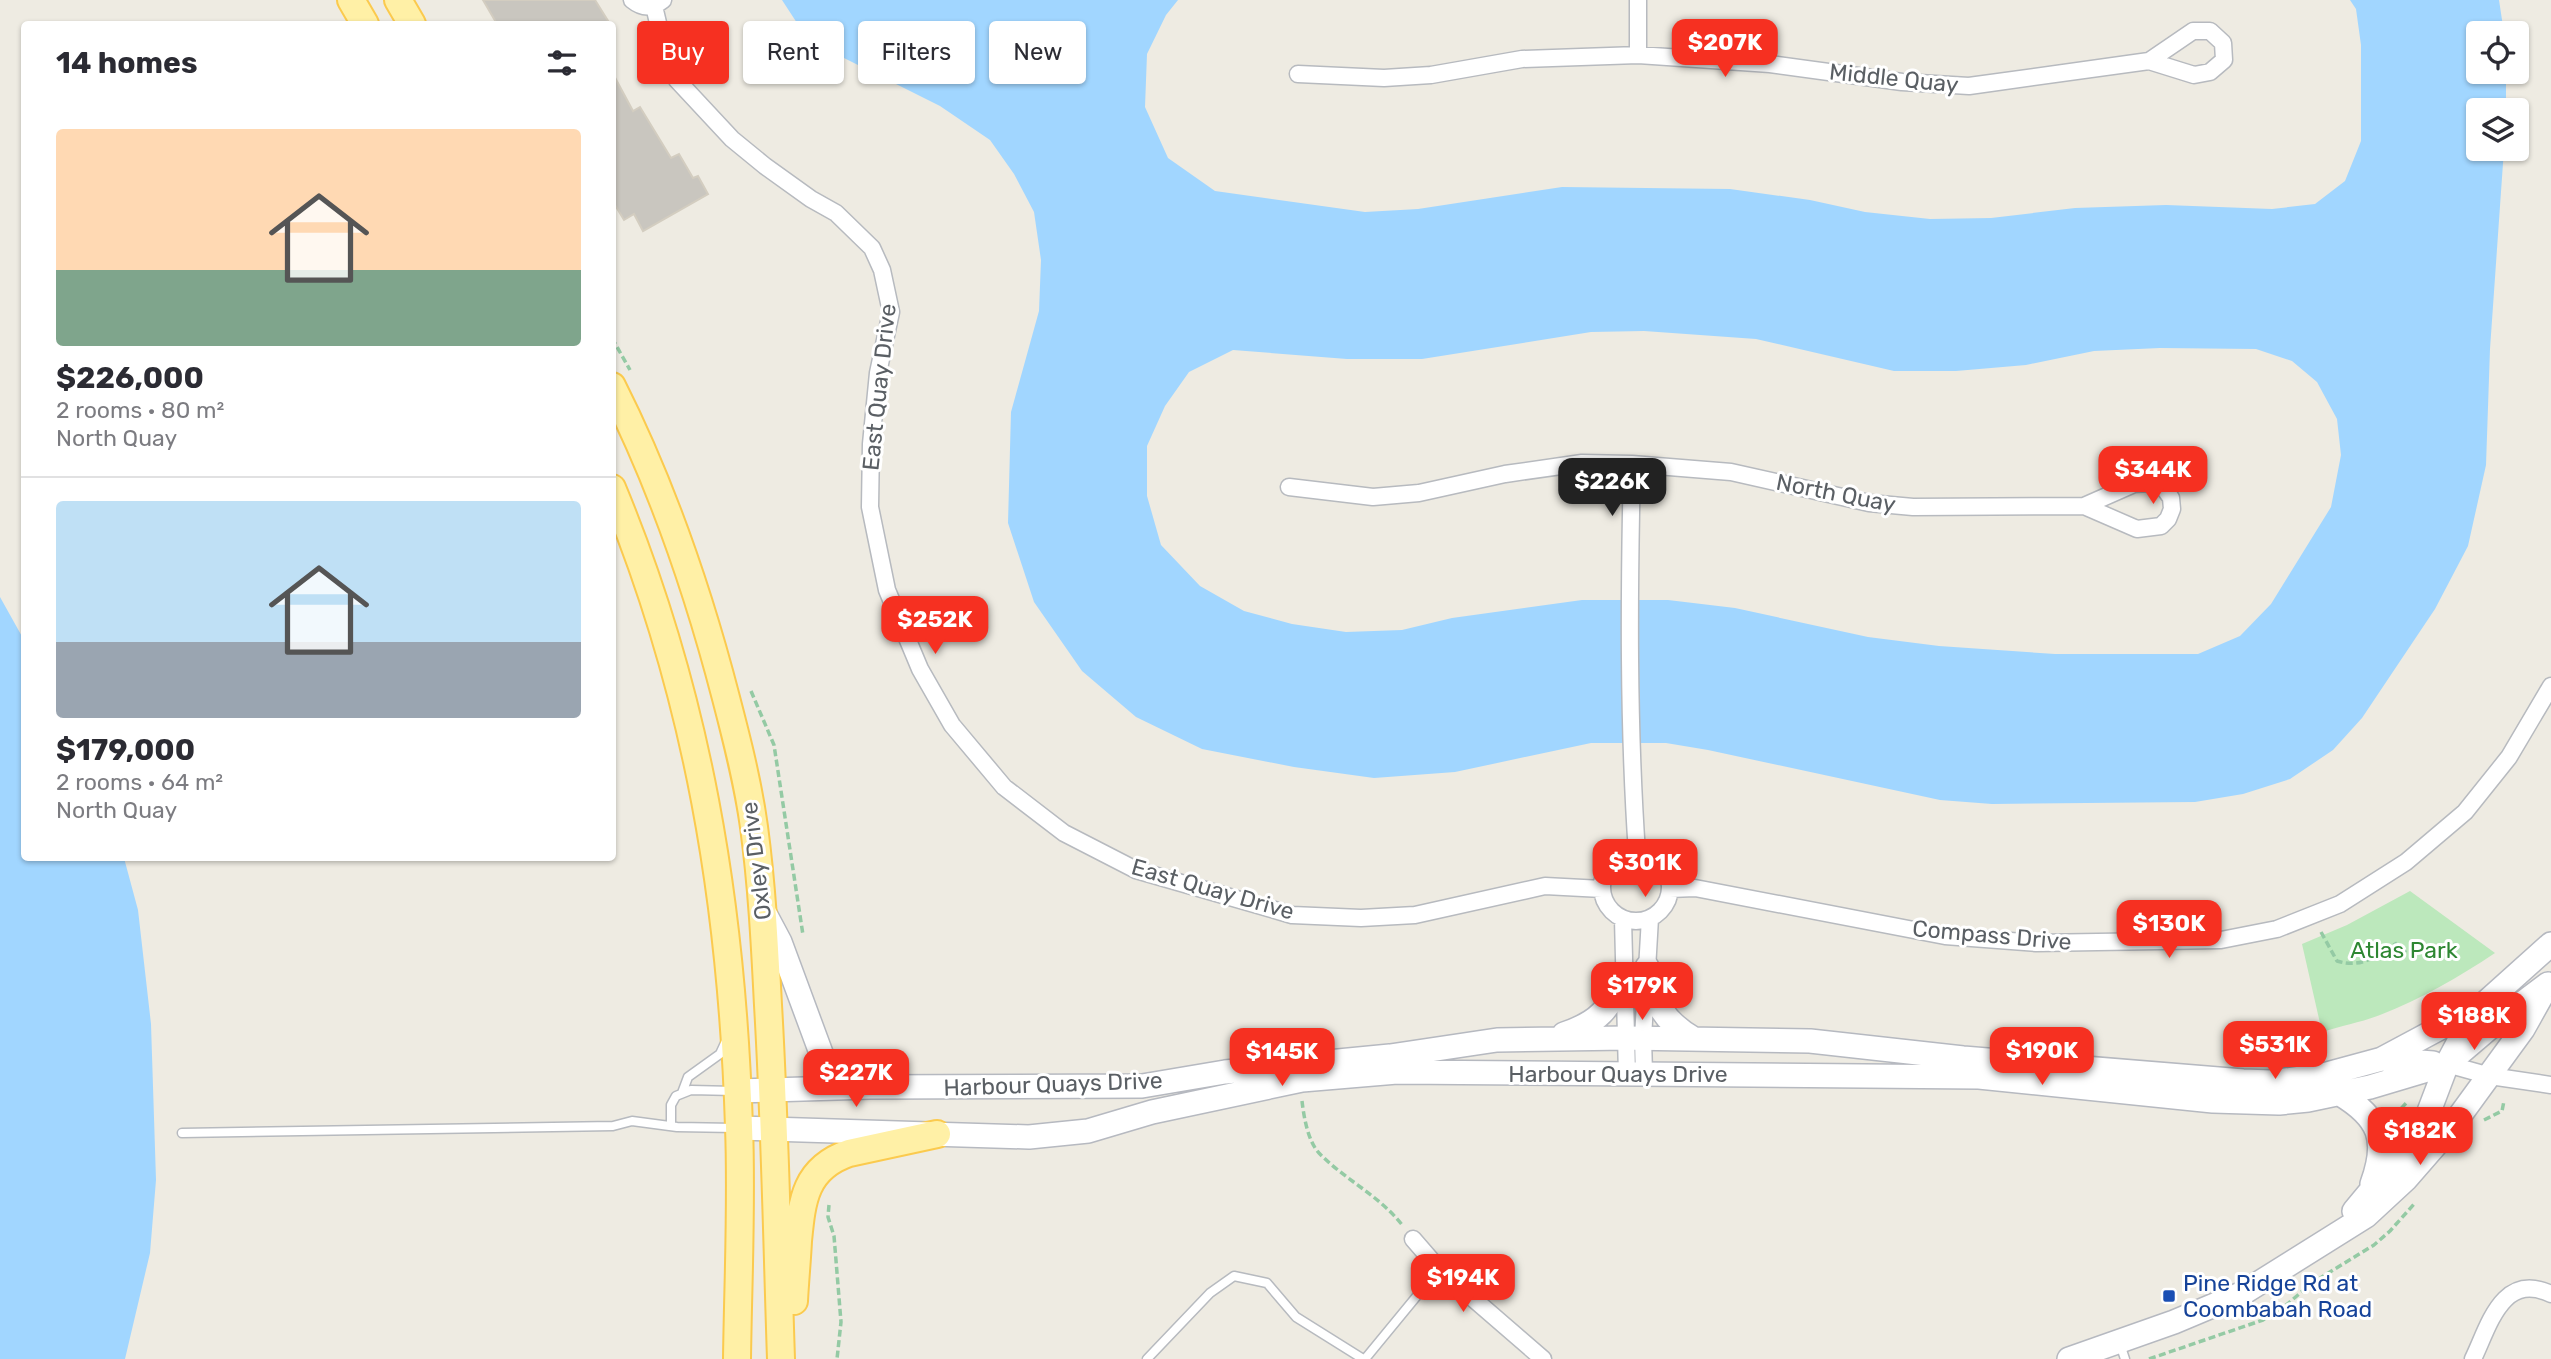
<!DOCTYPE html>
<html lang="en">
<head>
<meta charset="utf-8">
<style>
	:root { --surface:#fff; --page:#f2f2f3; --text:#2b2b33; --muted:#7c7c81; --line:#e1e1e2; --accent:#f63021 }
	body { margin:0; font-family:Rubik,sans-serif; background:var(--page); color:var(--text); height:100vh; display:flex; flex-direction:column; font-size:26px; white-space:nowrap }
	* { box-sizing:border-box; margin:0 }
	p { font-size:23px; color:var(--muted) }
	.icon { flex:none; width:38px; height:38px; fill:none; stroke:currentColor; stroke-width:2; stroke-linecap:round; stroke-linejoin:round }
	.map { position:relative; flex:1; overflow:hidden }
	.details { position:absolute; left:21px; top:21px; width:595px; height:840px; display:flex; flex-direction:column; background:var(--surface); border-radius:7px; box-shadow:0 2px 5px #0004 }
	.details>* { flex:none }
	.top-card { position:absolute; left:637px; top:21px; width:665px; height:63px; display:flex; gap:14px }
	.tools { position:absolute; left:2466px; top:21px; display:grid; gap:14px }
	.tools a { display:grid; place-items:center; width:63px; height:63px; border-radius:7px; background:var(--surface); box-shadow:0 2px 5px #0004; font-size:35px }
	.price { position:absolute; translate:-50% -60px; padding:0 16px; border-radius:14px; background:var(--accent); color:#fff; font-size:23px; line-height:46px; filter:drop-shadow(0 2px 4px #0008) }
	.price::after { content:''; position:absolute; left:50%; top:42px; width:21px; height:16px; margin-left:-10px; background:inherit; clip-path:polygon(0 0,100% 0,50% 100%) }
	.price.active { background:#222; color:#fff }
	ul { padding:0; list-style:none }
	li { display:grid; align-content:center; gap:14px; height:371px; padding:0 35px }
	li+li { border-top:2px solid var(--line) }
	li span { display:grid; place-items:center; height:217px; border-radius:7px; color:#555 }
	li>.icon { margin-inline-start:auto }
	span .icon { width:126px; height:126px; fill:#fffc; stroke-width:1 }
	li b { font-size:30px }
	h2 { display:flex; justify-content:space-between; align-items:center; height:84px; padding:0 35px; font-size:30px }
	.pill { padding:0 24px; border-radius:7px; background:var(--surface); box-shadow:0 2px 5px #0004; font-size:24px; line-height:63px }
	.pill.active { background:var(--accent); color:#fff }
	.map>svg:first-child { display:block }
</style>
</head>
<body>
<div class="map">
<svg width="2551" height="1359" viewBox="0 0 2551 1359">
	<rect width="100%" height="100%" fill="#eeebe2"/>
	<path fill="#bce8bc" d="M2410,891L2495,953C2459,977 2421,999 2380,1015C2362,1022 2341,1026 2322,1032L2302,944L2347,925Z"/>
	<path fill="#a1d6ff" fill-rule="evenodd" d="M782,0H1178L1166,15L1147,54L1145,107L1168,158L1215,191L1365,212L1418,209L1562,187L1730,189L1810,200L1865,212L1930,219L1991,218L2075,208L2166,205L2272,209L2315,204L2345,181L2361,141V45L2356,9L2350,0H2499L2504,33H2478V72H2506V110H2478V149H2504L2490,349L2486,465L2468,546L2435,609L2362,718L2333,750L2290,779L2243,794L2195,802L1992,804L1940,800L1708,750L1666,743H1591L1455,772L1374,778L1294,767L1202,749L1136,717L1082,671L1034,602L1008,523L1011,412L1039,311L1041,260L1034,212L1014,174L990,140L940,106L836,54L797,23ZM1644,331L1756,339L1894,371H1956L2026,365L2094,351L2160,348L2256,349L2292,361L2317,382L2337,419L2341,455L2331,507L2271,604L2240,636L2198,654H2055L1939,646L1868,637L1735,608L1668,600H1582L1452,618L1402,630L1346,632L1292,624L1244,611L1200,586L1161,545L1147,496V446L1165,406L1189,372L1233,350L1347,359H1422L1591,332Z
		M0,597L24,640V858H124L138,910L151,1024L156,1180L150,1253L125,1359H0Z"/>
	<path fill="#c9c6bf" stroke="#d3cdc0" stroke-width="2" d="M483,0H595L610,24H497Z
		M612,72L633,111L640,107L671,158L679,154L693,178L698,176L708,194L643,231L634,214L624,220L612,200Z"/>
	<g fill="none" stroke-linecap="round" stroke-linejoin="round">
		<defs>
			<path id="lane" d="M682,1093L688,1077L720,1054L726,1041
				M671,1126V1105L676,1096L691,1090L734,1091
				M182,1133L613,1126L632,1121L677,1127L735,1128
				M2120,1344L2125,1359
				M1147,1359L1210,1293L1234,1276L1267,1283L1296,1317L1363,1359
				M1365,1359L1439,1269"/>
			<path id="street" d="M632,0C643,9 653,8 663,0
				M654,6L667,61L677,80L732,139L765,166L811,199L836,213L872,248L882,270L891,312L878,373L871,444L870,507L887,590L920,669L952,725L1004,787L1064,833L1136,870L1292,915L1361,918L1415,915L1545,886L1602,889
				M1638,55V0
				M1298,74L1384,78L1431,75L1522,59L1638,55L1770,64L1902,82L1969,86L2149,61L2193,31H2210L2223,43L2224,60L2210,72L2194,75L2149,61
				M1632,464C1629,594 1628,723 1637,853
				M1289,487L1373,497L1419,493L1505,474L1582,463L1632,464L1731,472L1869,503L1913,507L2084,506L2137,529L2161,526L2168,519L2172,509L2171,498L2164,488L2151,483L2134,484L2084,506
				M1602 887a34 34 0 1 1 68 0a34 34 0 1 1-68 0Z
				M1670,889L1695,888L1945,936L2036,943L2221,940L2277,929L2340,904L2406,862L2465,812L2509,757L2551,686
				M1623,919L1627,1075
				M2447,1064L2490,1076L2551,1085
				M1644,1074L1643,1038L1650,918
				M1413,1239L1439,1269L1543,1359
				M2473,1359C2489,1326 2502,1271 2551,1294"/>
			<path id="secondary" d="M763,910L780,942L824,1061C834,1074 849,1079 863,1085
				M1647,967C1653,1001 1663,1021 1694,1039
				M1564,1034C1600,1022 1608,1009 1625,977
				M2382,1059L2451,1022L2474,1013
				M737,1091L870,1087L1142,1086L1225,1072L1390,1056L1497,1040L1627,1038L1810,1041L1963,1058L2243,1081L2271,1082L2323,1075L2382,1059L2433,1063
				M2340,1094C2380,1118 2388,1140 2372,1184
				M739,1128L1029,1137L1088,1131L1152,1112L1302,1080L1397,1072L1979,1077L2213,1101L2279,1103L2308,1100L2370,1087L2447,1064L2488,1029L2548,984
				M2354,1211L2413,1140L2428,1114L2447,1064L2474,1013L2551,944
				M2069,1359L2174,1322L2243,1293L2366,1216L2406,1179L2453,1125L2523,1029L2546,988"/>
			<path id="primary" d="M351,0L365,24
				M398,0L412,24
				M612,386C662,485 698,590 726,698C737,740 748,783 754,827C762,886 765,946 768,1005C775,1123 777,1241 781,1359
				M612,488C698,695 732,903 739,1127C742,1204 738,1282 737,1359
				M794,1301C795,1281 797,1261 798,1241C802,1200 805,1168 849,1153L937,1134"/>
		</defs>
		<use href="#lane" stroke="#b7babf" stroke-width="11"/>
		<use href="#street" stroke="#b7babf" stroke-width="19"/>
		<use href="#secondary" stroke="#b6b9c0" stroke-width="26"/>
		<use href="#primary" stroke="#fbca4e" stroke-width="30"/>
		<path stroke="#94caa4" stroke-width="3.5" stroke-dasharray="7 3.5" stroke-linecap="butt" d="M612,338L630,370
			M751,691L774,745L803,935
			M2321,932L2337,961C2364,969 2375,955 2397,943
			M2392,946L2400,953L2407,950
			M1302,1101C1304,1118 1308,1141 1319,1153C1345,1180 1379,1195 1403,1226
			M2394,1116L2408,1101
			M2484,1120L2502,1111L2504,1101
			M829,1205L828,1217L834,1236L841,1322L837,1359
			M2149,1359L2263,1320L2278,1312L2312,1283L2374,1245L2390,1231L2415,1203"/>
		<use href="#lane" stroke="#fff" stroke-width="8"/>
		<use href="#street" stroke="#fff" stroke-width="16"/>
		<use href="#secondary" stroke="#fff" stroke-width="23"/>
		<use href="#primary" stroke="#fff0a6" stroke-width="26"/>
	</g>
	<rect fill="#1a4fb4" stroke="#fff" stroke-width="2.5" x="2162" y="1289" width="14" height="14" rx="3.5"/>
	<g text-anchor="middle" dominant-baseline="central" stroke-width="6" stroke-linejoin="round" paint-order="stroke">
		<g font-size="23" fill="#5a5f64" stroke="#fff">
			<text transform="translate(1894 78) rotate(6)">Middle Quay</text>
			<text transform="translate(879 387) rotate(-84)">East Quay Drive</text>
			<text transform="translate(1836 493) rotate(11)">North Quay</text>
			<text transform="translate(756 861) rotate(-97)">Oxley Drive</text>
			<text transform="translate(1213 889) rotate(16)">East Quay Drive</text>
			<text transform="translate(1992 935) rotate(5)">Compass Drive</text>
			<text x="1618" y="1074">Harbour Quays Drive</text>
			<text transform="translate(1053 1084) rotate(-2)">Harbour Quays Drive</text>
		</g>
		<g font-size="23" fill="#2e8732" stroke="#fff">
			<text x="2404" y="950">Atlas Park</text>
		</g>
		<g font-size="23" fill="#164399" stroke="#fff" text-anchor="start">
			<text x="2183" y="1283">Pine Ridge Rd at<tspan x="2183" dy="26">Coombabah Road</tspan></text>
		</g>
	</g>
</svg>
<div class="tools">
<a><svg class="icon" aria-label="locate" viewBox="0 0 24 24"><circle cx="12" cy="12" r="6"/><path d="M12 2v4M12 18v4M2 12h4M18 12h4"/></svg></a>
<a><svg class="icon" aria-label="layers" viewBox="0 0 24 24"><path d="M12 4l9 5-9 5-9-5zM3 14l9 5 9-5"/></svg></a>
</div>
<b class="price" style="left:1725px;top:79px">$207K</b>
<b class="price" style="left:2153px;top:506px">$344K</b>
<b class="price active" style="left:1612px;top:518px">$226K</b>
<b class="price" style="left:935px;top:656px">$252K</b>
<b class="price" style="left:1645px;top:899px">$301K</b>
<b class="price" style="left:2169px;top:960px">$130K</b>
<b class="price" style="left:1642px;top:1022px">$179K</b>
<b class="price" style="left:2474px;top:1052px">$188K</b>
<b class="price" style="left:2275px;top:1081px">$531K</b>
<b class="price" style="left:2042px;top:1087px">$190K</b>
<b class="price" style="left:1282px;top:1088px">$145K</b>
<b class="price" style="left:856px;top:1109px">$227K</b>
<b class="price" style="left:2420px;top:1167px">$182K</b>
<b class="price" style="left:1463px;top:1314px">$194K</b>
<div class="top-card">
<a class="pill active">Buy</a>
<a class="pill">Rent</a>
<a class="pill">Filters</a>
<a class="pill">New</a>
</div>
<section class="details">
<h2>14 homes<svg class="icon" aria-label="filters" viewBox="0 0 24 24"><path d="M4 7h16M4 17h16"/><circle cx="9" cy="7" r="2"/><circle cx="15" cy="17" r="2"/></svg></h2>
<ul>
<li><span style="background:linear-gradient(#ffd9b3 65%,#7fa58c 0)"><svg class="icon" aria-label="home" viewBox="0 0 24 24"><path d="M3 11l9-7 9 7M6 9v11h12V9"/></svg></span><div><b>$226,000</b><p>2 rooms · 80 m²</p><p>North Quay</p></div></li>
<li><span style="background:linear-gradient(#bfe0f5 65%,#9aa5b1 0)"><svg class="icon" aria-label="home" viewBox="0 0 24 24"><path d="M3 11l9-7 9 7M6 9v11h12V9"/></svg></span><div><b>$179,000</b><p>2 rooms · 64 m²</p><p>North Quay</p></div></li>
</ul>
</section>
</div>
</body>
</html>
